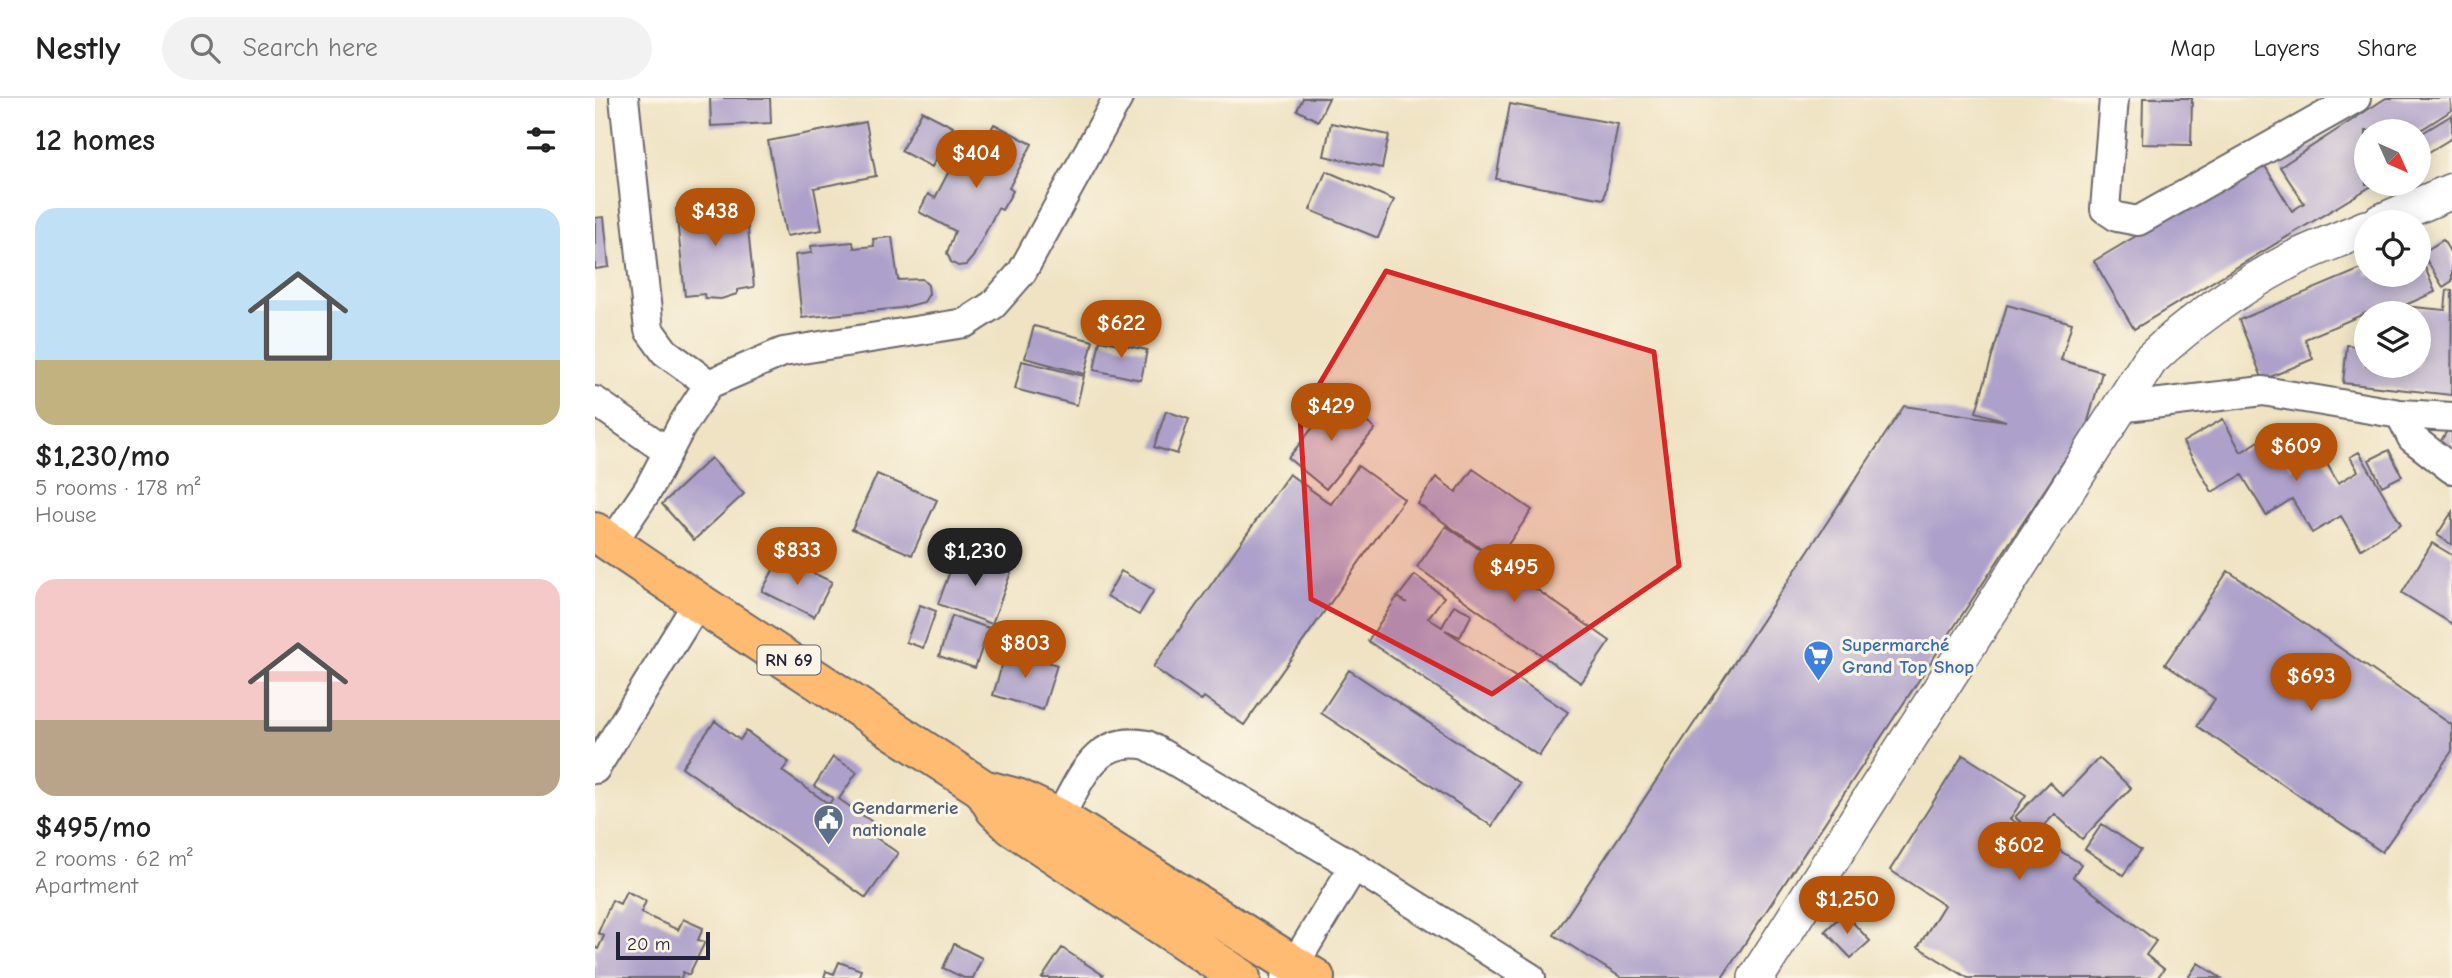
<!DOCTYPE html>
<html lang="en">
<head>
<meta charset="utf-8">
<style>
	:root { --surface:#fff; --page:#f2f2f2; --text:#222; --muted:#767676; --line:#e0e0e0; --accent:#b45309 }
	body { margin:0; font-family:"Comic Neue",sans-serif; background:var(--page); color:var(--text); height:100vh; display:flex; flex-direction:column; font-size:26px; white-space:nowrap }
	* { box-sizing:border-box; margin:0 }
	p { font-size:23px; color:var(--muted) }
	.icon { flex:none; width:38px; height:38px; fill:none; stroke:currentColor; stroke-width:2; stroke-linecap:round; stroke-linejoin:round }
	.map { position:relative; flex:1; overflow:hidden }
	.panel { display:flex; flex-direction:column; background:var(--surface); width:595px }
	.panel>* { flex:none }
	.needle { width:46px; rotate:135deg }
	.controls { position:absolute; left:1759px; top:21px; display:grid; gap:14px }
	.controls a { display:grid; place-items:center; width:77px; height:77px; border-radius:50%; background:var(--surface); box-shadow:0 4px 18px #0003; font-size:35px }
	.scale { position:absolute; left:21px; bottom:18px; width:94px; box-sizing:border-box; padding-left:7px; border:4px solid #22223b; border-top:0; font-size:19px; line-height:24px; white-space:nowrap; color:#22223b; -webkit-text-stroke:5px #fcf5e5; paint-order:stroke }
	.price { position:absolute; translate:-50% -60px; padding:0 16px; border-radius:24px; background:var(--accent); color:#fff; font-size:23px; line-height:46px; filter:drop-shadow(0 2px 4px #0008) }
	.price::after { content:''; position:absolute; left:50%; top:42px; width:21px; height:16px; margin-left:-10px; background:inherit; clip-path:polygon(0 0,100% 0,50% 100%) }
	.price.selected { background:#222; color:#fff }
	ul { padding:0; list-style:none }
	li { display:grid; align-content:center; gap:14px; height:371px; padding:0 35px }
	li span { display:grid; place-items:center; height:217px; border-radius:21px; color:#555 }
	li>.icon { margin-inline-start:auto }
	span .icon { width:126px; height:126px; fill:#fffc; stroke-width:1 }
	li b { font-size:30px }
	h2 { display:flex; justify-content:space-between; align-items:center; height:84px; padding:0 35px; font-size:30px }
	header { display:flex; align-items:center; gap:42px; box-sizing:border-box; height:98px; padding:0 35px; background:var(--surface); border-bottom:2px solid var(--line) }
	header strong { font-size:33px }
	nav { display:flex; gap:38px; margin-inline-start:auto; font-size:24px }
	.search { width:490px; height:63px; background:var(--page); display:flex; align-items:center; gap:18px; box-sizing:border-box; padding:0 24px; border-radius:38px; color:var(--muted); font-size:26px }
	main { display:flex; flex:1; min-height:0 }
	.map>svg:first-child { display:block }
</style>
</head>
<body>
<header>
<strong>Nestly</strong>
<div class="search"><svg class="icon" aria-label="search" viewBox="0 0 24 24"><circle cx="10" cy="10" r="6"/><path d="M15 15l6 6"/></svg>Search here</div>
<nav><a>Map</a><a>Layers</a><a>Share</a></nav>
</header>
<main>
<section class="panel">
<h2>12 homes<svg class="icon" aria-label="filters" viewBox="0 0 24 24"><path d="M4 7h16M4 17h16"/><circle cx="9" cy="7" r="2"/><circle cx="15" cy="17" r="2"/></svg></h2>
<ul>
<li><span style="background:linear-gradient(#bfe0f5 70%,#c2b280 0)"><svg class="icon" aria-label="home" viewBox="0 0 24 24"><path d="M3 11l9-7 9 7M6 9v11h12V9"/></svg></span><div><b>$1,230/mo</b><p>5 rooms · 178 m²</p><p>House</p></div></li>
<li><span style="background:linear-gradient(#f6c9c9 65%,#b9a48a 0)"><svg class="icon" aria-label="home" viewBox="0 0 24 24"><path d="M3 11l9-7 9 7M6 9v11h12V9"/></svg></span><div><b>$495/mo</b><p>2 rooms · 62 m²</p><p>Apartment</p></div></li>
</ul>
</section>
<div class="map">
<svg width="1857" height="880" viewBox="0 0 1857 880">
	<rect width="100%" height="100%" fill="#fcf5e5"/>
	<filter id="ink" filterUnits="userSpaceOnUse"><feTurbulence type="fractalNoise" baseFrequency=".0143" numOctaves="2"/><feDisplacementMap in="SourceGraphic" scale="14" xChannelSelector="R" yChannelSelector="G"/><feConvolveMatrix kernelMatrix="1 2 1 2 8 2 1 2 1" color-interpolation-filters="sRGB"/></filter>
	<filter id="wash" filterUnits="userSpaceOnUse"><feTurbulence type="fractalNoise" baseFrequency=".00686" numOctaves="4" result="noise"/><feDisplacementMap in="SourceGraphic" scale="28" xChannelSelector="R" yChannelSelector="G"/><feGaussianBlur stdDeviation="1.57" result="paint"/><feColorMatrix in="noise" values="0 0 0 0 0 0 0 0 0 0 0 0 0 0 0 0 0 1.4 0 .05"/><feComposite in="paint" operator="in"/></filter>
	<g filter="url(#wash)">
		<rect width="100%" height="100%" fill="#efe3c3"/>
		<g id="blocks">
			<path fill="#ada0ca" d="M115,0H175L176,25L116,28Z
				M708,0H734L723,23L702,12Z
				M1548,0H1597L1596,47L1547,46Z
				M1791,0H1855L1857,12L1824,33H1771V86H1780L1539,231L1499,163L1667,63L1697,113L1709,105L1685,69Z
				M915,6L1023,26L1009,101L901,81Z
				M327,13L358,29L337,69L306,53Z
				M1857,17V40L1824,60V37Z
				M271,24L281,78L219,90L227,132L191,138L173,43Z
				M736,25L794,37L787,70L729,58Z
				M399,26L437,46L414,90L418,93L407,112L403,110L378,159L371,167L363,168L356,164L352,155L360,133L324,114L333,96L340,100L370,42L386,50Z
				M731,73L799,102L783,140L715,112Z
				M140,97L141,103L150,102L159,189L142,192V196L126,201L110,200L109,196L90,198L81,111L104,108L103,102Z
				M9,119L14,169L0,171V120Z
				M297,139L303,182L327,181L333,187L334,196L329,204L306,210L207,220L200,157L217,155L216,148L258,144L259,150L279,148L278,141Z
				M1848,142L1857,157V183L1848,189L1827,155Z
				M1824,154L1840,194L1808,208L1850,212L1852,192L1857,193L1856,297L1748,285L1752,247L1771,249V268H1824V215H1807V208L1790,215H1771L1710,241L1718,261L1668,282L1644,222L1771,169V177H1824Z
				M1412,207L1477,225L1466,262L1507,274L1487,344L1482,343L1127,880H1027L959,837L1309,308L1411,323L1381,314Z
				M439,228L498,243L490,276L430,260Z
				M505,242L552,252L546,282L499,272Z
				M427,263L489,278L482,307L420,291Z
				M742,300L780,331L731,391L693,360Z
				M571,313L594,321L582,356L559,349Z
				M1628,321L1646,354L1676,336L1697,371L1725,354L1743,385L1763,373L1755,359L1764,354L1806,426L1766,451L1746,418L1717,435L1697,401L1671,417L1647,377L1617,394L1588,344Z
				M1857,325V358L1842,349Z
				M1794,352L1807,378L1787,388L1774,362Z
				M116,360L149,396L99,442L67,406Z
				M763,368L809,401L649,627L609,599L606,603L558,569L694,376L736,406Z
				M878,371L937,412L902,462L823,406L841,379L861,394Z
				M282,376L342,402L317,457L257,431Z
				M1857,414V447L1842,437Z
				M851,428L1015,543L986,585L822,469Z
				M1837,445L1857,457V526L1807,495Z
				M362,454L416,474L397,526L343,506Z
				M185,459L237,484L219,519L167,493Z
				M526,473L559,492L544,517L512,498Z
				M1633,473L1857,627V653L1787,754L1602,628L1620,601L1570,566Z
				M820,477L849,499L833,520L847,529L859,507L877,516L865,539L850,532L973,614L944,658L773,543L802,499L812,505L803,499Z
				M325,507L341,513L328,550L311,544Z
				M357,518L394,530L380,570L344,558Z
				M412,551L462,567L448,612L398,597Z
				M754,572L925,685L897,728L726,615Z
				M120,623L145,642L151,633L194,664L187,673L234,706L238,700L219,688L238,659L262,674L244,701L286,730L280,739L303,755L271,800L87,669Z
				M1368,657L1431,697L1415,721L1436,734L1420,719L1454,684L1468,698L1504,660L1536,690L1487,741L1460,716L1440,737L1486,766L1478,779L1561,843L1551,857L1569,871L1562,880H1373L1323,849L1349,807L1295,772Z
				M1507,726L1546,752L1528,777L1490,751Z
				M31,793L51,803L46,815L83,832L88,821L108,830L103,842L110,844L94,877L88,874L86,880H0V849L3,851L9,838L3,835L17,802L25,806Z
				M1249,815L1275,843L1256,860L1230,833Z
				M359,846L387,860L378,880H369L348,870Z
				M467,850L508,877L506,880H447Z
				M244,864L266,872L263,880H229L231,873L239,876Z
				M1603,865L1626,880H1593Z"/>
		</g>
	</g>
	<g filter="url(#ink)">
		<use href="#blocks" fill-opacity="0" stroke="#6a666b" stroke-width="2"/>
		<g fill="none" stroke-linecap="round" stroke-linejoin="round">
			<defs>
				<path id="minor" d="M29,0L54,232L70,254L114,286
					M1519,0L1510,111L1522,119L1543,123L1761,0
					M0,303L73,354
					M1523,310L1668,293L1805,316L1857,319
					M1805,316L1817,340L1857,371
					M17,445L54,390L86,329L114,286L188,254L370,225L398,207L427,174L523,0
					M0,671L103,504
					M464,720C485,683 499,636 552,647L759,768L936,880
					M691,880L759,768"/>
				<path id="tertiary" d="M1785,124L1857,93
					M1161,880L1555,262C1597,222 1645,189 1696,162C1720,150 1746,141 1771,130"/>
				<path id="primary" d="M0,434L103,504L388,691L422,700L464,720L720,880
					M388,691L400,711L417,728L646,880"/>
			</defs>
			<use href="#minor" stroke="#6a666b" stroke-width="32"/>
			<use href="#tertiary" stroke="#6a666b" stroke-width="38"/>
			<use href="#primary" stroke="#6a666b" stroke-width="42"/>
			<use href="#minor" stroke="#fff" stroke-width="28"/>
			<use href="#tertiary" stroke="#fff" stroke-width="35"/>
			<use href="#primary" stroke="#febb71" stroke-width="38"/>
		</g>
	</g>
	<path fill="#d62828" fill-opacity="0.2" stroke="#d62828" stroke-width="5" stroke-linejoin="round" d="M791,173L1059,254L1084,468L897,596L716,501L705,319Z"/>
	<defs>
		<symbol id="supermarket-pin" viewBox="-11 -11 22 30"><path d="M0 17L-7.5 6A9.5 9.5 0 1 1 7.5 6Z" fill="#3f7fe0" stroke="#fcf5e5"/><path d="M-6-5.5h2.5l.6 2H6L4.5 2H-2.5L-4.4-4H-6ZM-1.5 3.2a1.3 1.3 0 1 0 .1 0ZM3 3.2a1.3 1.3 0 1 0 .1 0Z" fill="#fff"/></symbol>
		<symbol id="civic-pin" viewBox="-11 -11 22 30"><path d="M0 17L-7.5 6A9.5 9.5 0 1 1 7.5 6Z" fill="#5c6f8a" stroke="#fcf5e5"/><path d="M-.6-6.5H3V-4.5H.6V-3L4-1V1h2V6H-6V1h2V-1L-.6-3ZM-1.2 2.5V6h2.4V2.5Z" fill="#fff"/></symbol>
	</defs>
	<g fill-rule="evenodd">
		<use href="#supermarket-pin" x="1206" y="540" width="35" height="47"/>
		<use href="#civic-pin" x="216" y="704" width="35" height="47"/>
	</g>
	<g text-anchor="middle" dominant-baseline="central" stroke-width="6" stroke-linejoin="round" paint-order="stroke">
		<rect fill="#fcf5e5" stroke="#63616e" stroke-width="2" x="162.5" y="547.5" width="63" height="29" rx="5"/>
		<g font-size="18" font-weight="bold" fill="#22223b">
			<text x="194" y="562">RN 69</text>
		</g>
		<g font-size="19" font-weight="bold" fill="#366cbe" stroke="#fcf5e5" text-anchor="start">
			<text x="1247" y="547">Supermarché<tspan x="1247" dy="22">Grand Top Shop</tspan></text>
		</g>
		<g font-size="19" font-weight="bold" fill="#4e5e75" stroke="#fcf5e5" text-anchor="start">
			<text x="257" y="710">Gendarmerie<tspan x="257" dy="22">nationale</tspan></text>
		</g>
	</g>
</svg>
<div class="controls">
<a><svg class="needle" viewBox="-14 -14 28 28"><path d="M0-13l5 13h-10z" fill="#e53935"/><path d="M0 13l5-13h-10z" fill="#767676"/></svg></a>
<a><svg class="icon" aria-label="locate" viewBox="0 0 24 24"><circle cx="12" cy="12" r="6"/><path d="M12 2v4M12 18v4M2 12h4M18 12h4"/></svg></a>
<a><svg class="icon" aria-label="layers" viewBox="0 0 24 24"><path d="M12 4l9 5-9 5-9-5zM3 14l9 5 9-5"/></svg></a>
</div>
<div class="scale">20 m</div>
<b class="price" style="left:381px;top:92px">$404</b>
<b class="price" style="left:120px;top:150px">$438</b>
<b class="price" style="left:526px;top:262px">$622</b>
<b class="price" style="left:736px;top:345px">$429</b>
<b class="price" style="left:1701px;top:385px">$609</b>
<b class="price" style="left:202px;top:489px">$833</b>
<b class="price selected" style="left:380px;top:490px">$1,230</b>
<b class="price" style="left:919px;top:506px">$495</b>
<b class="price" style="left:430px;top:582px">$803</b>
<b class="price" style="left:1716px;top:615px">$693</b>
<b class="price" style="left:1424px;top:784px">$602</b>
<b class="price" style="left:1252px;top:838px">$1,250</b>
</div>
</main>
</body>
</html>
